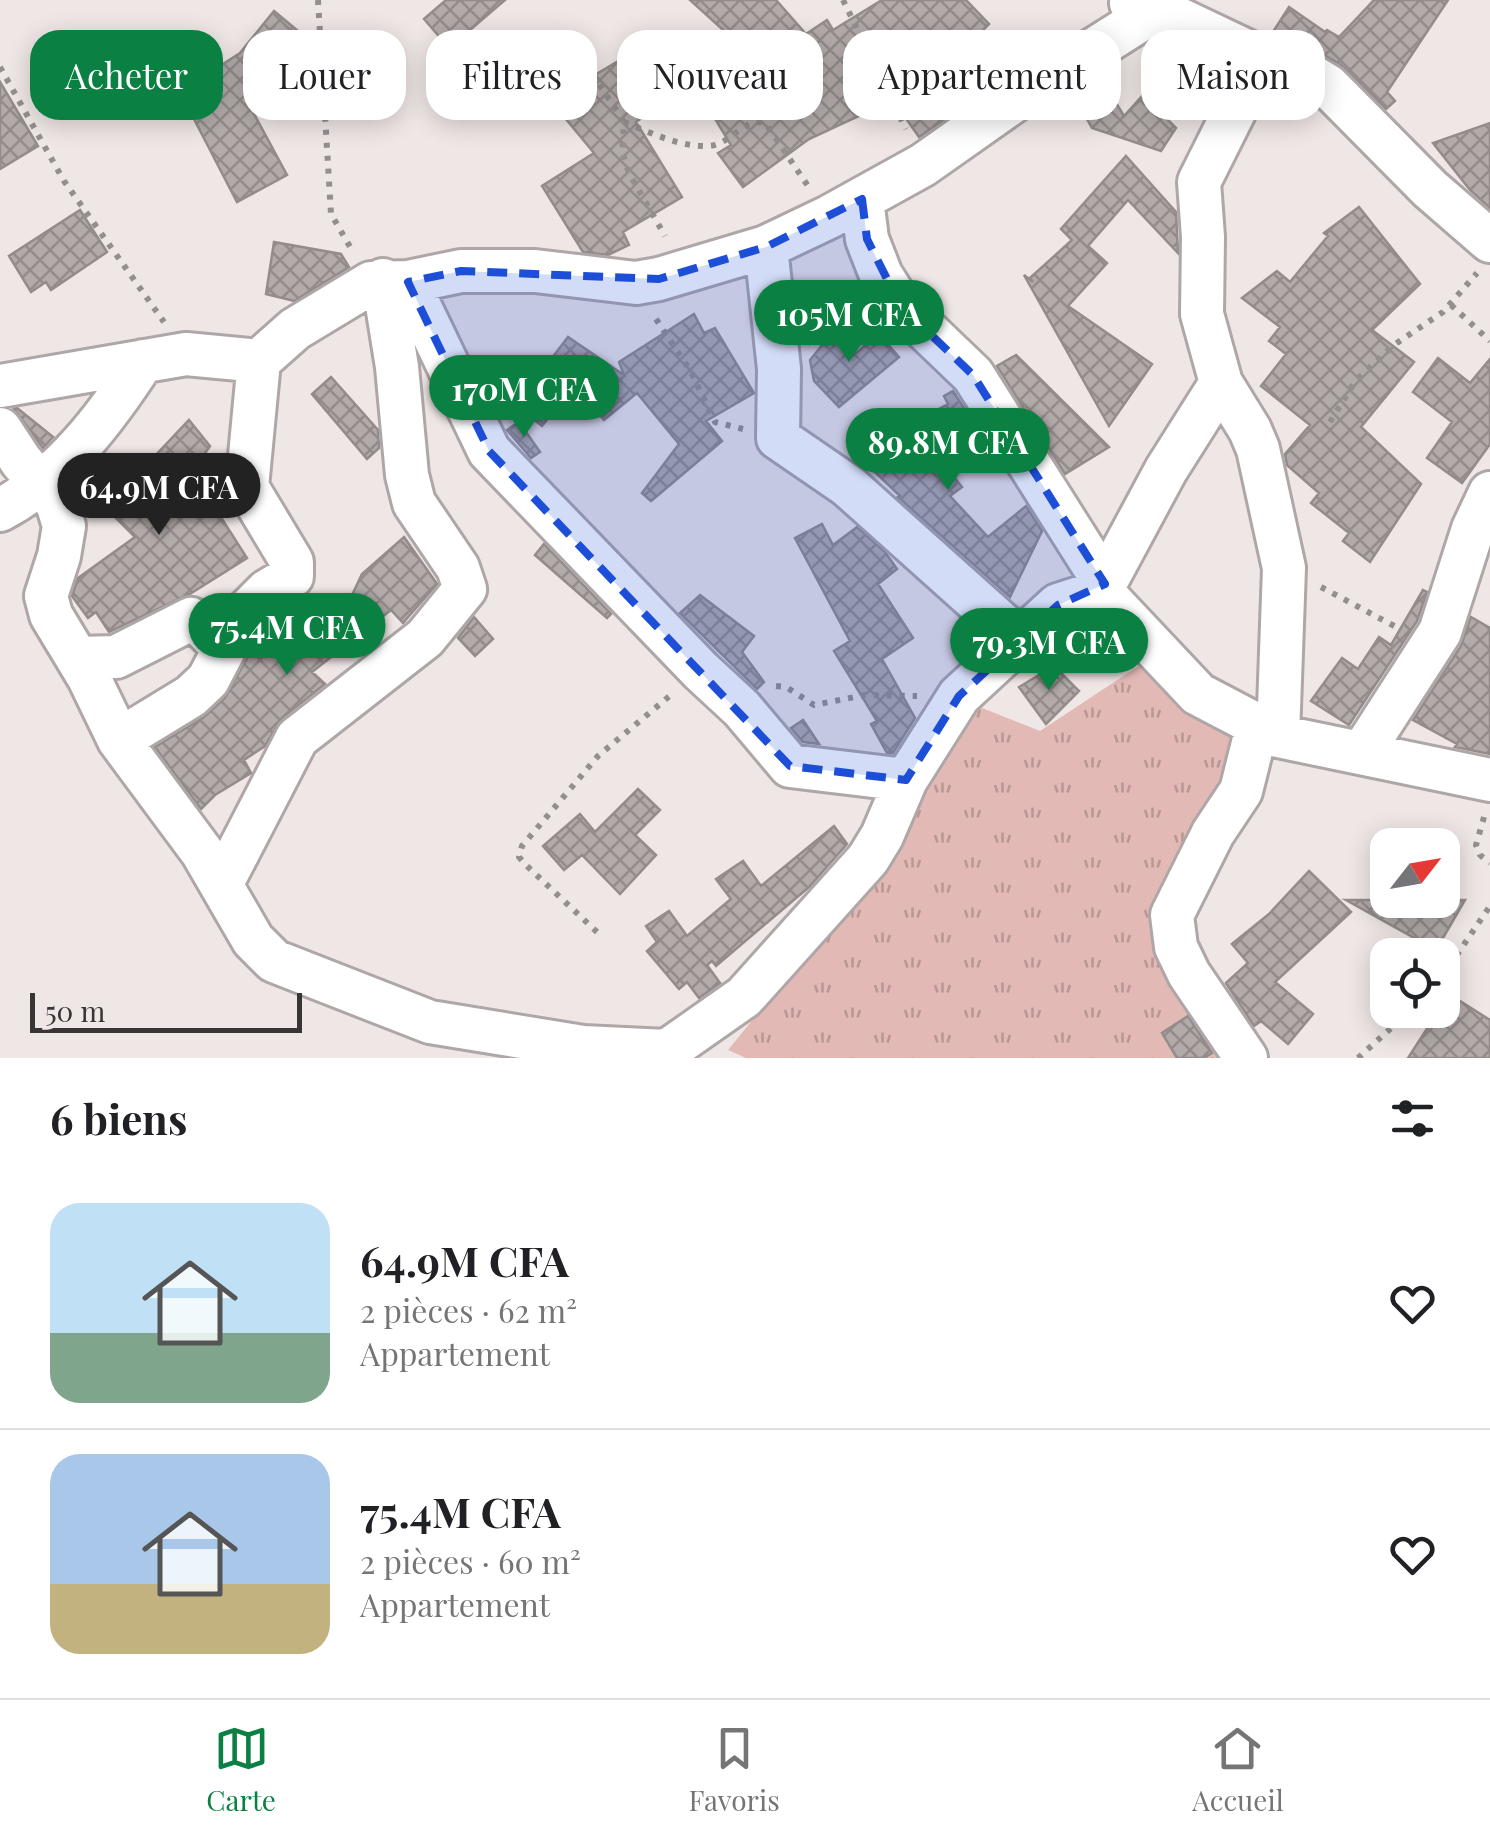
<!DOCTYPE html>
<html lang="fr">
<head>
<meta charset="utf-8">
<style>
	:root { --surface:#fff; --page:#f6f6f6; --text:#202124; --muted:#757577; --line:#e0e0e0; --accent:#0b8043 }
	body { margin:0; font-family:"Playfair Display",serif; background:var(--page); color:var(--text); height:100vh; display:flex; flex-direction:column; font-size:38px; white-space:nowrap }
	* { box-sizing:border-box; margin:0 }
	p { font-size:32px; color:var(--muted) }
	.icon { flex:none; width:55px; height:55px; fill:none; stroke:currentColor; stroke-width:2; stroke-linecap:round; stroke-linejoin:round }
	.map { position:relative; height:1058px; overflow:hidden }
	.side { display:flex; flex-direction:column; background:var(--surface); flex:1 }
	.side>* { flex:none }
	.hud { position:absolute; left:30px; top:30px; width:1430px; height:90px; display:flex; gap:20px }
	.needle { width:65px; rotate:59deg }
	.buttons { position:absolute; left:1370px; top:828px; display:grid; gap:20px }
	.buttons a { display:grid; place-items:center; width:90px; height:90px; border-radius:20px; background:var(--surface); box-shadow:0 5px 25px #0003; font-size:50px }
	.scale { position:absolute; left:30px; bottom:25px; width:272px; box-sizing:border-box; padding-left:10px; border:5px solid #383535; border-top:0; font-size:28px; line-height:35px; white-space:nowrap; color:#383535; -webkit-text-stroke:8px #efe7e6; paint-order:stroke }
	.price { position:absolute; translate:-50% -85px; padding:0 22px; border-radius:35px; background:var(--accent); color:#fff; font-size:32px; line-height:65px; filter:drop-shadow(0 2px 5px #0008) }
	.price::after { content:''; position:absolute; left:50%; top:60px; width:30px; height:22px; margin-left:-15px; background:inherit; clip-path:polygon(0 0,100% 0,50% 100%) }
	.price.active { background:#222; color:#fff }
	ul { padding:0; list-style:none }
	li { display:flex; align-items:center; gap:30px; height:250px; padding:0 50px }
	li+li { border-top:2px solid var(--line) }
	li span { display:grid; place-items:center; flex:none; width:280px; height:200px; border-radius:30px; color:#555 }
	li>.icon { margin-inline-start:auto }
	span .icon { width:120px; height:120px; fill:#fffc; stroke-width:1 }
	li b { font-size:42px }
	h2 { display:flex; justify-content:space-between; align-items:center; height:120px; padding:0 50px; font-size:42px }
	.chip { padding:0 35px; border-radius:30px; background:var(--surface); box-shadow:0 5px 25px #0003; font-size:35px; line-height:90px }
	.chip.active { background:var(--accent); color:#fff }
	.tabs { display:flex; justify-content:space-around; align-items:center; height:140px; border-top:2px solid var(--line); background:var(--surface); font-size:28px; color:var(--muted) }
	.tabs a { display:grid; justify-items:center; gap:5px }
	.tabs .active { color:var(--accent) }
	.map>svg:first-child { display:block }
</style>
</head>
<body>
<div class="map">
<svg width="1490" height="1058" viewBox="0 0 1490 1058">
	<defs>
		<pattern id="grass-tufts" width="24" height="20" patternUnits="userSpaceOnUse" patternTransform="scale(2.5)"><rect width="24" height="20" fill="#e3b9b5"/><path d="M3 7l-1-3M5 7V3M7 7l1-3M15 17l-1-3M17 17v-4M19 17l1-3" fill="none" stroke="#b99794"/></pattern>
		<pattern id="building-cross-hatch" width="8" height="8" patternUnits="userSpaceOnUse" patternTransform="scale(2.5)"><rect width="8" height="8" fill="#b3abaa"/><path d="M0 0l8 8M0 8l8-8" fill="none" stroke="#938c8b"/></pattern>
	</defs>
	<rect width="100%" height="100%" fill="#efe7e6"/>
	<path fill="url(#grass-tufts)" d="M1140,665L1252,730L1161,920L1238,1058H746L728,1050L887,855L967,702L1040,731Z"/>
	<path fill="url(#building-cross-hatch)" stroke="#938c8b" stroke-width="2.5" d="M446,0H505L449,48L424,19Z
		M690,0H776L806,34L827,20L833,30L882,0H966L989,24L976,37L989,62L947,102L955,112L919,137L893,100L809,139L743,187L718,153L731,145L683,66L731,37Z
		M1374,0H1448L1387,92L1395,101L1386,109L1341,65L1307,45L1271,35L1289,7L1325,32L1327,30L1339,37Z
		M274,11L328,56L304,67L306,72L246,99L287,175L237,202L180,92L240,53Z
		M625,57L650,112L636,122L682,197L623,232L629,245L608,255L583,252L542,186L594,153L551,101Z
		M1100,77L1124,116L1143,95L1176,128L1161,151L1092,128L1073,94Z
		M0,82L38,146L0,169Z
		M1490,123V208L1470,190L1433,143Z
		M1126,156L1176,212L1178,253L1128,200L1088,246L1107,263L1068,306L1152,364L1109,426L1024,275L1033,282L1030,278L1072,240L1061,229Z
		M1359,207L1420,284L1372,330L1414,362L1361,427L1421,484L1370,562L1343,541L1349,533L1311,503L1319,493L1287,465L1285,454L1310,425L1261,386L1286,354L1269,341L1280,327L1242,298L1277,271L1290,282L1328,236L1324,233Z
		M80,210L107,252L51,290L46,282L31,292L9,256Z
		M274,242L341,254L349,267L294,301L266,294Z
		M694,314L704,333L715,328L754,393L706,421L722,441L651,501L642,493L679,444L637,393L604,420L575,384L542,426L516,405L568,337L624,375L619,362Z
		M841,322L854,355L879,334L899,357L839,407L814,381L810,360Z
		M1016,355L1109,447L1065,474L997,366Z
		M1438,358L1470,383L1490,359V444L1462,483L1427,458L1452,422L1413,392Z
		M331,377L378,430L379,448L367,459L312,394Z
		M953,391L976,427L933,451L962,487L950,496L988,537L1026,506L1042,531L1010,597L898,497L900,496L851,449L896,424L901,429L948,404L944,396Z
		M17,408L53,437L43,448L14,409Z
		M189,420L210,446L192,472L247,558L190,594L109,632L96,612L88,618L72,596L78,578L135,537L96,498L124,469L134,478Z
		M519,422L540,452L531,458L507,430Z
		M822,524L833,545L857,527L885,552L897,569L878,584L913,638L882,659L915,718L893,753H887L871,724L877,721L834,651L850,641L795,538Z
		M404,537L437,584L403,623L391,610L312,672L325,684L282,718L265,746L244,760L251,773L215,795L201,809L155,747L204,717L225,698L257,640L286,622L289,626L296,622L309,644L344,612L362,574Z
		M544,544L611,614L607,618L535,555Z
		M1423,590L1427,592L1417,621L1349,725L1311,701L1342,658L1358,669L1379,637L1391,645Z
		M700,595L754,636L742,652L764,682L757,689L680,613Z
		M474,617L493,639L475,656L458,638Z
		M1471,617L1490,628V754L1455,747L1457,744L1413,720L1461,646Z
		M1054,666L1079,691L1046,724L1019,687Z
		M803,720L819,744L803,742L791,728Z
		M638,789L660,810L635,835L656,855L620,894L582,855L564,870L543,846L580,814L595,832Z
		M834,826L847,844L809,887L716,966L712,961L707,965L720,983L699,998L687,982L679,989L647,951L657,942L646,926L669,911L687,936L731,899L716,879L743,861L761,886Z
		M1309,871L1351,912L1275,982L1313,1014L1288,1044L1261,1021L1254,1026L1226,983L1248,963L1232,944L1269,914Z
		M1346,900H1465L1436,950Z
		M1449,994L1490,1020V1058H1408L1439,1010H1442Z
		M1188,1016L1212,1053L1204,1058H1177L1162,1033Z"/>
	<g fill="none" stroke-linecap="round" stroke-linejoin="round">
		<defs>
			<path id="street" d="M1131,3L1158,9L1261,58L1300,69L1328,86L1430,189L1490,241
				M1261,58L1199,182L1203,237L1202,314L1221,383L1250,430L1258,449L1284,568L1278,736
				M862,199L867,239L881,275L900,305L973,375L1105,584
				M766,247L779,369L778,438L848,486L1020,640
				M408,282L489,451L701,671L742,709L790,766L906,780
				M0,386L186,354L259,361L295,329L371,283L408,282L461,271H535L636,283L659,279L766,247L829,217L923,165L1028,91L1158,9
				M0,429L21,461L57,503L64,526L59,556L46,596L51,615L89,678L119,740L202,852L253,940L274,961L430,1022L583,1047L667,1051L744,997L868,859L882,836L906,780L959,696L1058,605L1101,591L1198,694L1278,736L1490,780
				M0,510C61,478 106,418 143,361
				M1101,591L1166,470L1221,383
				M78,658L116,657L191,619L202,626L224,649
				M119,740L191,696L208,680L241,617L267,591L292,576V562L247,487L259,361
				M1362,753L1440,632L1473,529L1490,493
				M221,885L297,738L425,638L465,589L458,568L414,503L407,475L397,367L383,280
				M1246,1058L1189,974L1176,947L1172,915L1213,833L1241,791L1257,727"/>
		</defs>
		<use href="#street" stroke="#afa7a7" stroke-width="48"/>
		<path stroke="#948e8e" stroke-width="6" stroke-dasharray="5 8" stroke-linecap="butt" d="M318,0L331,214L353,252
			M843,0L906,129
			M578,52L624,122L622,152L629,173L665,236
			M0,67L64,181L164,322
			M624,122C651,133 679,147 709,146C731,145 745,115 766,124L808,186
			M1451,305L1490,341
			M656,319L691,372L715,422L743,429
			M1330,422L1356,380L1394,345L1443,312L1477,273
			M1321,587L1398,628
			M776,686L786,687L814,705L865,695L917,696
			M1484,817L1476,845L1480,855L1490,863
			M597,932L527,866L519,857L522,846L598,756L672,694
			M1442,977L1490,906
			M1358,1058L1411,1010"/>
		<use href="#street" stroke="#fff" stroke-width="42"/>
	</g>
	<path fill="#1d4ed8" fill-opacity="0.2" stroke="#1d4ed8" stroke-width="8" stroke-dasharray="20 12" stroke-linejoin="round" d="M862,199L867,239L900,305L973,375L1105,584L1058,605L959,696L906,780L790,766L489,451L408,282L461,271L659,279L766,247Z"/>
</svg>
<div class="buttons">
<a><svg class="needle" viewBox="-14 -14 28 28"><path d="M0-13l5 13h-10z" fill="#e53935"/><path d="M0 13l5-13h-10z" fill="#757577"/></svg></a>
<a><svg class="icon" aria-label="locate" viewBox="0 0 24 24"><circle cx="12" cy="12" r="6"/><path d="M12 2v4M12 18v4M2 12h4M18 12h4"/></svg></a>
</div>
<div class="scale">50 m</div>
<b class="price" style="left:849px;top:365px">105M CFA</b>
<b class="price" style="left:524px;top:440px">170M CFA</b>
<b class="price" style="left:948px;top:493px">89.8M CFA</b>
<b class="price active" style="left:159px;top:538px">64.9M CFA</b>
<b class="price" style="left:287px;top:678px">75.4M CFA</b>
<b class="price" style="left:1049px;top:693px">79.3M CFA</b>
<div class="hud">
<a class="chip active">Acheter</a>
<a class="chip">Louer</a>
<a class="chip">Filtres</a>
<a class="chip">Nouveau</a>
<a class="chip">Appartement</a>
<a class="chip">Maison</a>
</div>
</div>
<section class="side">
<h2>6 biens<svg class="icon" aria-label="filters" viewBox="0 0 24 24"><path d="M4 7h16M4 17h16"/><circle cx="9" cy="7" r="2"/><circle cx="15" cy="17" r="2"/></svg></h2>
<ul>
<li><span style="background:linear-gradient(#bfe0f5 65%,#7fa58c 0)"><svg class="icon" aria-label="home" viewBox="0 0 24 24"><path d="M3 11l9-7 9 7M6 9v11h12V9"/></svg></span><div><b>64.9M CFA</b><p>2 pièces · 62 m²</p><p>Appartement</p></div><svg class="icon" aria-label="heart" viewBox="0 0 24 24"><path d="M12 20l-8-8c-3-5 5-10 8-4 3-6 11-1 8 4z"/></svg></li>
<li><span style="background:linear-gradient(#a9c7e8 65%,#c2b280 0)"><svg class="icon" aria-label="home" viewBox="0 0 24 24"><path d="M3 11l9-7 9 7M6 9v11h12V9"/></svg></span><div><b>75.4M CFA</b><p>2 pièces · 60 m²</p><p>Appartement</p></div><svg class="icon" aria-label="heart" viewBox="0 0 24 24"><path d="M12 20l-8-8c-3-5 5-10 8-4 3-6 11-1 8 4z"/></svg></li>
</ul>
</section>
<nav class="tabs">
<a class="active"><svg class="icon" aria-label="map" viewBox="0 0 24 24"><path d="M3 6l6-2 6 2 6-2v14l-6 2-6-2-6 2zM9 4v14M15 6v14"/></svg>Carte</a>
<a><svg class="icon" aria-label="saved" viewBox="0 0 24 24"><path d="M7 4h10v16l-5-4-5 4z"/></svg>Favoris</a>
<a><svg class="icon" aria-label="home" viewBox="0 0 24 24"><path d="M3 11l9-7 9 7M6 9v11h12V9"/></svg>Accueil</a>
</nav>
</body>
</html>
